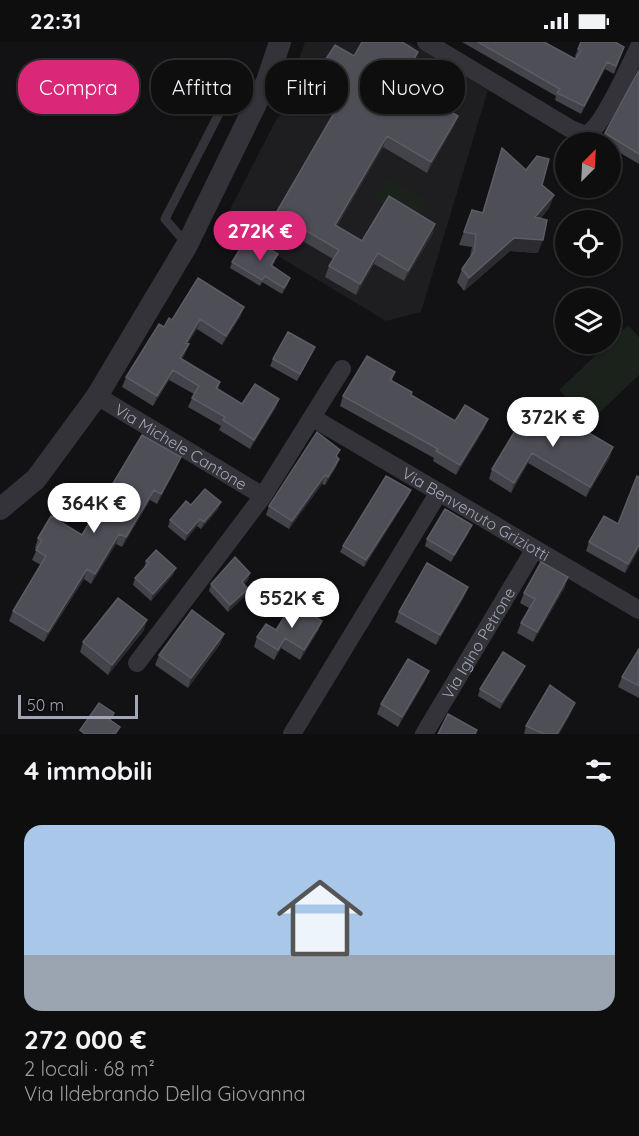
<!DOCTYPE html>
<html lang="it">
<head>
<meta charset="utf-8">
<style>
	:root { --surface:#0e0e0f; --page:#171718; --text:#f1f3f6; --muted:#9b9c9e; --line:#2e2e2f; --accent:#db2777 }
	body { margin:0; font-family:Quicksand,sans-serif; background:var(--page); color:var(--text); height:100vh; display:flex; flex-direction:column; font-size:22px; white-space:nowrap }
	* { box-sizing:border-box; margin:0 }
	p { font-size:20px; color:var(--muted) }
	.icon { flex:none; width:33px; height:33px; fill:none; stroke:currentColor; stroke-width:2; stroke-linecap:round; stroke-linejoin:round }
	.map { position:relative; height:692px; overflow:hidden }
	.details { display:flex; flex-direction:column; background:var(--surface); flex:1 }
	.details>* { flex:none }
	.top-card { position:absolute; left:18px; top:18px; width:603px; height:54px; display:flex; gap:12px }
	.needle { width:39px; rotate:24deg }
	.controls { position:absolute; left:555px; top:90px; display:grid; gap:12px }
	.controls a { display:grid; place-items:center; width:66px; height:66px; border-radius:50%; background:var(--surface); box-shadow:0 2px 4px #0004,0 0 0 2px var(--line); font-size:30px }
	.scale { position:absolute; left:18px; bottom:15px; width:120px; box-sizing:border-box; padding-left:6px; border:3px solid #a2a7b6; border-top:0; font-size:16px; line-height:21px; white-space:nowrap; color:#a2a7b6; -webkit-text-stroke:4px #0d0d0f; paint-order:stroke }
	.price { position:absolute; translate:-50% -51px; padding:0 14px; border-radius:21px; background:#fff; color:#222; font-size:20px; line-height:39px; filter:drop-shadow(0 2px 3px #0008) }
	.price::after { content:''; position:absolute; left:50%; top:36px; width:18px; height:14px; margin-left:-9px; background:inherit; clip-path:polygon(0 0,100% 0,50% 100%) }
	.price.current { background:var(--accent); color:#fff }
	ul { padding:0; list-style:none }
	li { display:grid; align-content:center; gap:12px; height:318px; padding:0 24px }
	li+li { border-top:2px solid var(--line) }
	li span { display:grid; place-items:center; height:186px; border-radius:18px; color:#555 }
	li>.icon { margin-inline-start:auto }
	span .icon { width:108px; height:108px; fill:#fffc; stroke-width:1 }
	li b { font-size:26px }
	h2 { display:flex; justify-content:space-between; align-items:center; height:72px; padding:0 24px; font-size:26px }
	.pill { padding:0 21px; border-radius:24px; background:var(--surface); box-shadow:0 2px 4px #0004,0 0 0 2px var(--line); font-size:21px; line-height:54px }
	.pill.current { background:var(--accent); color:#fff }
	.status { display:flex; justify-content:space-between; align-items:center; height:42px; padding:0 30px; background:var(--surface); direction:ltr }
	.status svg { height:16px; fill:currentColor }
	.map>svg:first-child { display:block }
</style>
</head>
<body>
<div class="status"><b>22:31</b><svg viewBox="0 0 49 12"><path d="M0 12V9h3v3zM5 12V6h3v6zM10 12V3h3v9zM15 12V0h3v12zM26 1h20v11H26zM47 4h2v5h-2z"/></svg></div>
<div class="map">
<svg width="639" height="692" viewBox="0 0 639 692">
	<rect width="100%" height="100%" fill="#121214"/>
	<path fill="#1e1e21" d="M305,0H408L488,48L421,270L386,279L223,181L275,80L313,23L299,17Z"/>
	<path fill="#1a221b" d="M388,135L426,158L413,179L375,157Z
		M628,283L639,295V333L590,380L559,348Z"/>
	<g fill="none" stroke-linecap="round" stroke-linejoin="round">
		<path stroke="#333339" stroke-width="9" d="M186,201L165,177L227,56L261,41"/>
		<g stroke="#333339" stroke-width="18">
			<path d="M426,0L569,86L585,93C603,87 629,24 639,5"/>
			<path id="s1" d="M97,354L263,454"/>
			<path id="s2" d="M313,376L639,568"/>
			<path d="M137,621L263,454L342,327"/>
			<path d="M292,692L439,450"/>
			<path id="s3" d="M424,692L534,508"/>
		</g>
		<path stroke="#333339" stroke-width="22" d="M0,467L36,437L97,354L187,203L267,39L280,0"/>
	</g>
	<path fill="#43434a" d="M462,0H544L575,17L577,16L575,14L578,7L624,5L614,32L605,27L581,72L555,58L556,54Z
		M418,10L414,20L402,41L458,74L454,84L427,131L383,105L337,184L362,199L435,182L432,193L404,239L374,222L356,253L325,235L329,224L333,217L272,181L276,171L339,64L328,57L332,47L336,40L320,31L324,20L354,14Z
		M639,28V122L610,105V100H602L605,91Z
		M502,106L554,153L549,166L541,176L538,211L510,209L464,249L457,240L462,227L470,215L472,205L459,203L472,168L482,171Z
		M275,219L272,224L288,242L282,252L262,240L260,244L230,226L232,220Z
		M244,265L240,275L222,303L197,287L187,302L185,312L182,317L220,340L218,347L242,362L279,357L275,367L250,407L219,388L221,384L188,365L194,352L169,338L153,364L122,345L126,335L164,285Z
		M312,311L297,339L270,324L273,317Z
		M395,330L392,338L412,350L411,354L455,379L488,377L484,387L456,433L433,419L434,416L340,364L343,354Z
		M530,364L610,415L586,455L528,421L511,451L489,437L492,427Z
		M339,417L336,425L325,443L322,442L289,487L266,473L269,464Z
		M177,425L157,462L150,458L122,505L116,502L91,542L84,537L44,600L9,579L13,569L41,523L32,518L37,507L35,506L38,496L82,493Z
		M411,448L408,455L364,525L340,510L343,504Z
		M191,463L218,467L201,487L197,484L185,499L168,485L170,478Z
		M618,482L639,507L625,531L586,509L589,500Z
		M469,490L451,520L425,504L427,497Z
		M146,519L173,533L151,559L133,543L135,536L144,526Z
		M250,531L248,538L244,542L248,547L246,553L228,570L209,549L211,542Z
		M468,545L464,555L436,603L395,580L399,570Z
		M565,545L533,600L517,591L521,581L529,566L520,561L524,551Z
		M322,579L318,589L300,618L281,606L274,618L254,605L257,595L276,588Z
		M144,588L108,633L80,610L83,600Z
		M224,592L220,602L188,646L155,623L159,613Z
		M639,607V656L618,645L622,635Z
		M525,624L522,631L500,667L478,654L480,647Z
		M429,629L425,639L398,685L377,672L381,662Z
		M571,671L559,692H524L526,684Z"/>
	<path fill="#2b2b30" d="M418,10L414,20L396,51L400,40Z
		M607,20L605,27L581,72L584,64Z
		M458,74L454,84L427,131L431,120Z
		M387,94L383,105L331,194L335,183Z
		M554,153L549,166L531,188L535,175Z
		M435,182L432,193L404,239L408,229Z
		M514,196L543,198L538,211L510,209L464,249L469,236Z
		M378,211L374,222L356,253L360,242Z
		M290,236L288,242L282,252L284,246Z
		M244,265L240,275L222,303L226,294Z
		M200,277L197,287L182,311L186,301Z
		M189,302L185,312L176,326L180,316Z
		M173,328L169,338L153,364L157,354Z
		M279,357L275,367L250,407L254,398Z
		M488,377L484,387L456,433L460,423Z
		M613,405L610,415L586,455L590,445Z
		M532,411L528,421L511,451L514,441Z
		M181,415L177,425L157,462L161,452Z
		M339,417L336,425L325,443L328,435Z
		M325,433L322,442L289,487L292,479Z
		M154,448L150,458L122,505L126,495Z
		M411,448L408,455L364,525L366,518Z
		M221,460L218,467L201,487L204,480Z
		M200,477L197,484L185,499L187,492Z
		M472,483L469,490L451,520L454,513Z
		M119,492L116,502L91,542L95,532Z
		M639,503V507L625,531L628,522Z
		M176,526L173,533L151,559L153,552Z
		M87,527L84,537L44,600L48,590Z
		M250,531L248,538L239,546L242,540Z
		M568,535L565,545L533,600L537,590Z
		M468,545L464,555L436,603L440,593Z
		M248,547L246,553L228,570L230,563Z
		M147,578L144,588L108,633L112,623Z
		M322,579L318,589L300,618L304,608Z
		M224,592L220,602L188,646L191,636Z
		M285,596L281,606L274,618L278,608Z
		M525,624L522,631L500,667L502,660Z
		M429,629L425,639L398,685L402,675Z
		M575,661L571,671L559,692H557Z"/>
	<path fill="#4d4e56" stroke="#5b5c65" stroke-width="1.5" d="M362,0H402L418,10L400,40L458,74L431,120L387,94L335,183L362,199L389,154L435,182L408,229L378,211L360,242L329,224L339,208L276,171L344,54L332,47L342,30L324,20L335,3L354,14Z
		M478,0H544L575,17L581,9L578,7L581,0H615L624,5L616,24L607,20L584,64L557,51L560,47Z
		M639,28V112L605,91Z
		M502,106L526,128L537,114L549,117L542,143L554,153L535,175L547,178L543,198L514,196L469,236L462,227L474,210L476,192L464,190L472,168L483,171Z
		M248,194L278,212L271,223L290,236L284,246L265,234L262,238L232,220Z
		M198,236L244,265L226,294L200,277L186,301L189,302L180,316L220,340L216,346L242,362L255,342L279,357L254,398L223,378L225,375L192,356L199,344L173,328L157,354L126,335L159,282L164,285L169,276L172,278Z
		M288,290L315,305L300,332L273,317Z
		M367,314L395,330L390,338L412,350L411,353L455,379L465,363L488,377L460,423L436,409L438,407L343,354Z
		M530,364L561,382L565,377L613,405L590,445L532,411L514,441L492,427Z
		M317,390L340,408L336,414L339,417L328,435L325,433L292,479L269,464Z
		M142,393L181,415L161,452L154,448L126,495L119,492L95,532L87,527L48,590L13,569L46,514L36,508L42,498L38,496L51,474L82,493Z
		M386,434L411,448L366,518L343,504Z
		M637,434L639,435V503L628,522L589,500L604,474L618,482Z
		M205,447L221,460L204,480L200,477L187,492L170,478L186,459L191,463Z
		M445,467L472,483L454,513L427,497Z
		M156,508L176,526L153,552L135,536L149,521L146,519Z
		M235,515L250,531L242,540L248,547L230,563L211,542Z
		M541,520L568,535L537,590L521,581L535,557L524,551Z
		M427,521L468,545L440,593L399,570Z
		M118,556L147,578L112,623L83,600Z
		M293,561L322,579L304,608L285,596L278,608L257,595L266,582L276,588Z
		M192,568L224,592L191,636L159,613Z
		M639,607V644L622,635Z
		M503,610L525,624L502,660L480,647Z
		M408,617L429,629L402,675L381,662Z
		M550,643L575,661L557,692H544L526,684Z
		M99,661L114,671L110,678L120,685L115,692H85L80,688Z
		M448,672L477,688L475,692H438Z"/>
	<g text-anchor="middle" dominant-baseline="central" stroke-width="4.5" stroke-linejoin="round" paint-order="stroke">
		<g font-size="16" fill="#a2a7b6" stroke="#0d0d0f">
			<text stroke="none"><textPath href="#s1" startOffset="98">Via Michele Cantone</textPath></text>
			<text stroke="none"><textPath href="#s2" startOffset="189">Via Benvenuto Griziotti</textPath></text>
			<text stroke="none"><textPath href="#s3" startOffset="106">Via Igino Petrone</textPath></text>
		</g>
	</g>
</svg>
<div class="controls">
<a><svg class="needle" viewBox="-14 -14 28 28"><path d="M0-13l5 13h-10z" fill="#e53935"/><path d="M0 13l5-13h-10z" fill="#9b9c9e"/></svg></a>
<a><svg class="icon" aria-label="locate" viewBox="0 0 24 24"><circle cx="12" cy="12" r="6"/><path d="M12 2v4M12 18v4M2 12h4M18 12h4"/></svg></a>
<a><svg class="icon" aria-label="layers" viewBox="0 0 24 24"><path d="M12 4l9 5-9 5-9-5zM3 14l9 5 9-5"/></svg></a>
</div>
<div class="scale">50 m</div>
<b class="price current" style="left:260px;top:220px">272K €</b>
<b class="price" style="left:553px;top:406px">372K €</b>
<b class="price" style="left:94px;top:492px">364K €</b>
<b class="price" style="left:292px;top:587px">552K €</b>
<div class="top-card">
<a class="pill current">Compra</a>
<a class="pill">Affitta</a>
<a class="pill">Filtri</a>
<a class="pill">Nuovo</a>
</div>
</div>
<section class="details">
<h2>4 immobili<svg class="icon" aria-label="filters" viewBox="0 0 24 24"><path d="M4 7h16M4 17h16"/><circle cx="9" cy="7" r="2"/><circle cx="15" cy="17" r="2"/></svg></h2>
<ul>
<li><span style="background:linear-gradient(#a9c7e8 70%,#9aa5b1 0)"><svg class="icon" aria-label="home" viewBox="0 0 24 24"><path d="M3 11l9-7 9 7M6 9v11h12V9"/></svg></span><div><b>272 000 €</b><p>2 locali · 68 m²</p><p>Via Ildebrando Della Giovanna</p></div></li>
</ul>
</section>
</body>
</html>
